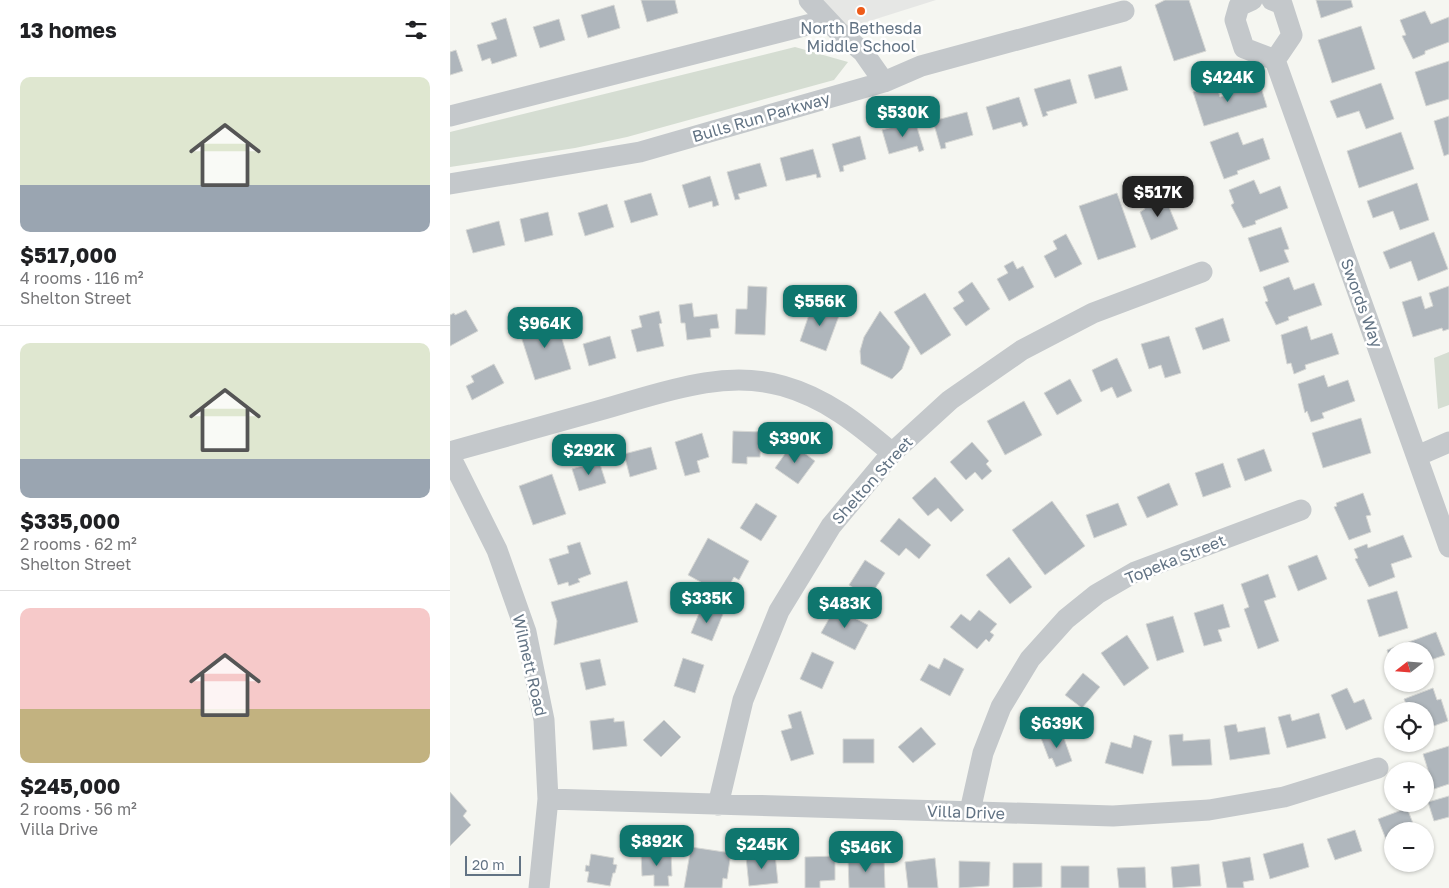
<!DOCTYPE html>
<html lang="en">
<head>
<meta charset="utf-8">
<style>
	:root { --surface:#fff; --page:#f2f2f2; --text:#202124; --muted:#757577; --line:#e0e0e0; --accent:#0f766e }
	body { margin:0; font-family:"Golos Text",sans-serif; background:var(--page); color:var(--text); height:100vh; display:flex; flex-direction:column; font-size:19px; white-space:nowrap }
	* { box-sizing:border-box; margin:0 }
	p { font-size:16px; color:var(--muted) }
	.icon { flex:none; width:28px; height:28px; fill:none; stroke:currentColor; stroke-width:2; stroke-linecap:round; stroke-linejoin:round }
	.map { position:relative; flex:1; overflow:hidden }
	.details { display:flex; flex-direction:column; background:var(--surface); width:450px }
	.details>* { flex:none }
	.needle { width:32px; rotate:253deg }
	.tools { position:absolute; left:934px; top:642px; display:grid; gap:10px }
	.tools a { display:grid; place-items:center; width:50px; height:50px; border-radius:50%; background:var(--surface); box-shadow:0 1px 4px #0004; font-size:25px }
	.scale { position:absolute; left:15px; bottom:12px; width:56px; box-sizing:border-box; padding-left:5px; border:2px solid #627384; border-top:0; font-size:14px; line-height:18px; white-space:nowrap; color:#627384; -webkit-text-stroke:4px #fff; paint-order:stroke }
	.price { position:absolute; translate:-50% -42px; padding:0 11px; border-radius:10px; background:var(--accent); color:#fff; font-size:16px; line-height:32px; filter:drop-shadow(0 1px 2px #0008) }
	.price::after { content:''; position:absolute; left:50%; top:30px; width:15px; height:11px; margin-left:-8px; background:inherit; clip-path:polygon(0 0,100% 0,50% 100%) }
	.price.on { background:#222; color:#fff }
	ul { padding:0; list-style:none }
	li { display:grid; align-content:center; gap:10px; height:265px; padding:0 20px }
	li+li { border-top:1px solid var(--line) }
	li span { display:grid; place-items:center; height:155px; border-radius:10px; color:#555 }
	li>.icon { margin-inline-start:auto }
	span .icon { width:90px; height:90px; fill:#fffc; stroke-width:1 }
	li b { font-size:21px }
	h2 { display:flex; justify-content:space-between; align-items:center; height:60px; padding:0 20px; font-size:21px }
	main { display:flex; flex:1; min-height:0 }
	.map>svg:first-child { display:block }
</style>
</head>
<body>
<main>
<section class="details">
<h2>13 homes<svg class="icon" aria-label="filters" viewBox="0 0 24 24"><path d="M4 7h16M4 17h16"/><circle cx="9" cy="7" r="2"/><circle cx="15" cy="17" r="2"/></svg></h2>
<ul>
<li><span style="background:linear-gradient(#dfe7d0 70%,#9aa5b1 0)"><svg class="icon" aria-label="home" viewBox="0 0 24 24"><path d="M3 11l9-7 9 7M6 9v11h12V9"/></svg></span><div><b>$517,000</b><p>4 rooms · 116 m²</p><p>Shelton Street</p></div></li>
<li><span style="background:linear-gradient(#dfe7d0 75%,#9aa5b1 0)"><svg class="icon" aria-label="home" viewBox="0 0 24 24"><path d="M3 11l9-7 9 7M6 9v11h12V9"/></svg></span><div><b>$335,000</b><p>2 rooms · 62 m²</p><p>Shelton Street</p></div></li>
<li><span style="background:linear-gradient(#f6c9c9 65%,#c2b280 0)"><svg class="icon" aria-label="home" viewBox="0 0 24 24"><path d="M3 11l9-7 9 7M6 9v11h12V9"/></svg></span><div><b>$245,000</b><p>2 rooms · 56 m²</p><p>Villa Drive</p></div></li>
</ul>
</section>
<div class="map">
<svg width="999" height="888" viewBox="0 0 999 888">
	<rect width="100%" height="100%" fill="#f5f6f1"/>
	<path fill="#e6e7e5" d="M359,0H486L388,31Z"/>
	<path fill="#d5ddd2" d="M345,47L398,62L384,80L177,137L125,148L0,167V132Z
		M999,352V405L988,409L984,358Z"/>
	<path fill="#afb6bc" stroke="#d6d7d4" d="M191,0H225L228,13L197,22Z
		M715,0H739L756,51L724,61L705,5Z
		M866,0H901L903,7L871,18Z
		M164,5L170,28L138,38L131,15Z
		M975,11L981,24L999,17V42L975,51V54L963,59L952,36L956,35L950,20Z
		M56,18L67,56L42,64L40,58L32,61L27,45L47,39L41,23Z
		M109,19L115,40L90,48L83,27Z
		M911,26L925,69L882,83L868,40Z
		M6,50L13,71L0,75V52Z
		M999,61V99L976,106L965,72Z
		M671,66L678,90L645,99L638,75Z
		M620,79L627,103L596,112L598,115L593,117L584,89Z
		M931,83L944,119L916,129L909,111L887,118L880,101Z
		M766,84L770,97L810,84L817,107L754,126L743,92Z
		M569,97L578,125L573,127L571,122L543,130L536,107Z
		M517,112L523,135L495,143L496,148L491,149L483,121Z
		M999,116V154L994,156L984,121Z
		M465,121L474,150L469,152L467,146L439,154L432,130Z
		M788,132L793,145L813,138L820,159L787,171L788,174L774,179L760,142Z
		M951,132L964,169L909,188L897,151Z
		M410,136L416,159L393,166L394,171L390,172L382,144Z
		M363,149L371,177L367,178L366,174L336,181L330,158Z
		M310,163L317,186L288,194L290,199L285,200L277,172Z
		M260,176L269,205L263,207L262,201L239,208L232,185Z
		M804,180L810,194L830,186L838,208L805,221L806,224L793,228L781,205L784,203L779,190Z
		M967,183L979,220L950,230L943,211L923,218L917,201Z
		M201,193L208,215L181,223L174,201Z
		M667,193L686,247L648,260L629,206Z
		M714,195L728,229L701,240L690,212L695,209L693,204Z
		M157,204L164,227L135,236L128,213Z
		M98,212L103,235L75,242L70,219Z
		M49,221L55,245L23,253L16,230Z
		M831,227L839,249L834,250L839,262L810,272L798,238Z
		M984,232L998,269L968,281L961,261L940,269L933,252Z
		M616,234L632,264L605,278L594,256L607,249L603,241Z
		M563,261L567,269L573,266L584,287L559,301L547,279L558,273L554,266Z
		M839,277L844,290L864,283L872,305L838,317L839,320L826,325L815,302L818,301L813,287Z
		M522,282L540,309L516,326L503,308L514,301L508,292Z
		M298,286L317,287L315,335L285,334L286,309H297Z
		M999,286V329L993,331L992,328L963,337L952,302L971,296L975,309L983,306L979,293Z
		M475,293L501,335L471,355L444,312Z
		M242,303L244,317L267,314L269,328L260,329L261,337L237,340L235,323H231L229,305Z
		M363,303L390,313L376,351L350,341Z
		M16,310L28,331L0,346V315L4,313L5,315Z
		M209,311L212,323L209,324L214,346L187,352L181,330L192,327L189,316Z
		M430,311L460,347L452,369L442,379L411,364L410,351L414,337Z
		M773,318L780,341L753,350L745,328Z
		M106,319L121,369L85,380L69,330Z
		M857,326L861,340L882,333L889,354L855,365L856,369L844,374L841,363L837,364L831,335Z
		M160,336L166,358L139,366L133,344Z
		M719,336L731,373L715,378L711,365L699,369L691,344Z
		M667,358L682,391L667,398L662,387L651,392L642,370Z
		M44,364L54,383L22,400L16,386L24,382L21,376Z
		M874,375L878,387L898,380L905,401L872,413L874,418L861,422L857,411L855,413L848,384Z
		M620,379L632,401L607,415L594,393Z
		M574,401L592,435L555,455L537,421Z
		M911,418L921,453L873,468L862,433Z
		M283,431L311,432L310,457H297V464L282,463Z
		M252,433L259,457L247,461L250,472L235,476L225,442Z
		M522,442L539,461L536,464L542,471L532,480L525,472L516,480L500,462Z
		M342,444L365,461L348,484L325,468Z
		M201,447L207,469L180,477L174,454Z
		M814,449L822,471L795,481L787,459Z
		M149,461L156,483L129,491L122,469Z
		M773,463L781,487L753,497L745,473Z
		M102,474L116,514L83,525L69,486Z
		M485,477L514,510L501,522L488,508L478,516L462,498Z
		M719,483L728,505L697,518L687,497Z
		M913,493L921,515L916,516L921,532L899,540L884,507L887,506L886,503Z
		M602,501L635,546L595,575L562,530Z
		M306,503L327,516L311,541L290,528Z
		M668,503L677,525L644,538L636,515Z
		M449,518L481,545L469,559L456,548L449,556L430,541Z
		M953,535L962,557L941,564L945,577L919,587L905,559L908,558L904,549L917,544L918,548Z
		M258,538L299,561L289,580L284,577L274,595L238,575Z
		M130,542L141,574L128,579L130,582L119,586L118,582L108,585L99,559L119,553L117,546Z
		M867,555L877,579L848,591L838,566Z
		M559,557L582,587L560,604L536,575Z
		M415,560L435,573L419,598L399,585Z
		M818,574L826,597L814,601L829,641L808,649L794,609L799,607L791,584Z
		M177,581L188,622L104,645L107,621L101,602Z
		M947,591L958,628L929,637L917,600Z
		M773,604L780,627L768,630L772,641L754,646L744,613Z
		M252,606L273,614L262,641L241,633Z
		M385,608L418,625L405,650L371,633Z
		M529,610L547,624L540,632L544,635L539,642L536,639L527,649L500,627L511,614L520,621Z
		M723,616L734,652L707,661L696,624Z
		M986,632L995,655L975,662L980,674L975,675V651H942V664L937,650Z
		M677,635L699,668L674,686L651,653Z
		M362,652L384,662L372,689L350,679Z
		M233,658L254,665L245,693L224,686Z
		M494,658L514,669L500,696L470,680L479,664L489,669Z
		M150,659L156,685L136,690L130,663Z
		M633,673L650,687L632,708L615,695Z
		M897,688L904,703L914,699L922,719L896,730L881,695Z
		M983,688L987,700L991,699L998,721L975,729V711H959L954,699Z
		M351,711L364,754L341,761L331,731L342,728L338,715Z
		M869,713L876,738L837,748L828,717L840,714L842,721Z
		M164,718V722L174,721L177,746L143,750L140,721Z
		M214,720L231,737L211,757L193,740Z
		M786,724L788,732L815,727L820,754L780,760L774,726Z
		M471,727L486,744L463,763L448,747Z
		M611,730L622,761L606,767L602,758L599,759L591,738Z
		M733,734V741L760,739L762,765L722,766L719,735Z
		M684,735L702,741L693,774L655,763L661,742L681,748Z
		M393,739H424V763H393Z
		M999,746V784L984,789L973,754Z
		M0,792L17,811L13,816L21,825L0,846Z
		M999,796V817L984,821L978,802Z
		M957,808L966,831H942V840L937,842L928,819Z
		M905,830L912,851L885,860L877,839Z
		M853,843L859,867L820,879L813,854Z
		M241,847L281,853L277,879L273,878L272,888H234Z
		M221,852L222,876H218L219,886H204V875L192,876L191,853Z
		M141,854L164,858L163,864L167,865L165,873H163L160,886L137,882L139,872L135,871L136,865L139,866Z
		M325,854L328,883L299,886L296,857Z
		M385,856V880L370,881V888H355V857Z
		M800,857L804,880L793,882L794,888H777L772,862Z
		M398,858H434L435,888H399Z
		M485,858L488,888H458L455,862Z
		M509,861L540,862L539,886L509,888Z
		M563,863H592V887L563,888Z
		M749,864L751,886L723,888L721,867Z
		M611,866H639V888H611Z
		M695,867L696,888H669L667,868Z"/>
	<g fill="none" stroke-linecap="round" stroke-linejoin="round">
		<path stroke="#c4c8cb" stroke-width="21" d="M359,0L388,31L413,52L434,82
			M802,0L789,6L785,20L794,48L825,60L999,547
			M822,0L832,4L842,35L825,60
			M0,116L377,20
			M0,184L190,152L434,82L471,66L674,11
			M0,452C49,438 98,425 147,411C206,395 271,368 333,386C376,398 408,424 442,453
			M0,456L47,550L76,632L94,720L98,799L89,888
			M967,456L999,442
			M98,799L663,816L759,810L834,797L928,768
			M268,805L293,700L329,611L381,526L442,453L500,400L572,350L643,313L752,272
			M520,811L533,753L551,707L580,659L616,619L647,594L685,572L851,510"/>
	</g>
	<circle fill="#ee5b19" stroke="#fff" stroke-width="2" cx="411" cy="11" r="5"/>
	<g text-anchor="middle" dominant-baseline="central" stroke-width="5" stroke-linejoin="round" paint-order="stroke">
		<g font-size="16" fill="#627384" stroke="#fff">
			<text x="411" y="28">North Bethesda<tspan x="411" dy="18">Middle School</tspan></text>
		</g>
		<g font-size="16" fill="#627384" stroke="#fff">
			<text transform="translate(311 117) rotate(-16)">Bulls Run Parkway</text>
			<text transform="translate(912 303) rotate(70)">Swords Way</text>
			<text transform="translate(422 480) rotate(-48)">Shelton Street</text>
			<text transform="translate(725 559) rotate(-22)">Topeka Street</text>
			<text transform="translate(80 665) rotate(77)">Wilmett Road</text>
			<text transform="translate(516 812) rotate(2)">Villa Drive</text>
		</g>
	</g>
</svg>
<div class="tools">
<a><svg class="needle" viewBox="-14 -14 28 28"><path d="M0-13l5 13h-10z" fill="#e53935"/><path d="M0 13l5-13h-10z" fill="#757577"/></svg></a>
<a><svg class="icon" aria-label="locate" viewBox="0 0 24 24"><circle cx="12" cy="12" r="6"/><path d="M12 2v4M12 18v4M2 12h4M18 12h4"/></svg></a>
<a>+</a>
<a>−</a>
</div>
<div class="scale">20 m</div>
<b class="price" style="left:778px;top:103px">$424K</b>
<b class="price" style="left:453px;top:138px">$530K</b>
<b class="price on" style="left:708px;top:218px">$517K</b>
<b class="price" style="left:370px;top:327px">$556K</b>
<b class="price" style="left:95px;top:349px">$964K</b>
<b class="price" style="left:345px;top:464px">$390K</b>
<b class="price" style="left:139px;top:476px">$292K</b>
<b class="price" style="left:257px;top:624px">$335K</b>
<b class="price" style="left:395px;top:629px">$483K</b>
<b class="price" style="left:607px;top:749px">$639K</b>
<b class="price" style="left:207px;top:867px">$892K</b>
<b class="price" style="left:312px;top:870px">$245K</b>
<b class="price" style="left:416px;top:873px">$546K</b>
</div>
</main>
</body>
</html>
